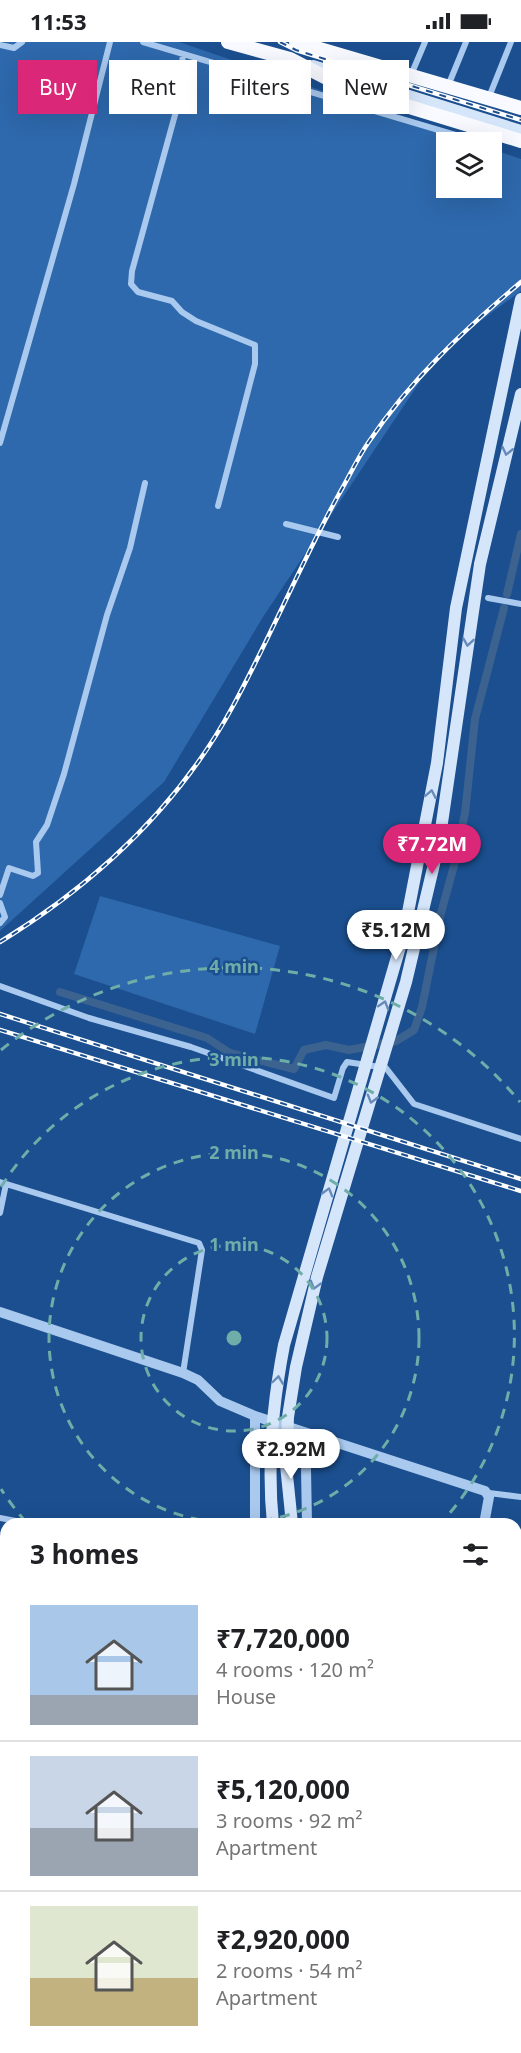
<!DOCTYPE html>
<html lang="en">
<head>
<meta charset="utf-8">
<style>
	:root { --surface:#fff; --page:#f2f2f2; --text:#202124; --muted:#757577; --line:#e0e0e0; --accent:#db2777 }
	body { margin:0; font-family:"Noto Sans",sans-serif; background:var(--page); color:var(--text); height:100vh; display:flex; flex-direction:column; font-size:22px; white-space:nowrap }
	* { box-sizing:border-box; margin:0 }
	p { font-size:20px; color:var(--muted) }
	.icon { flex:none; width:33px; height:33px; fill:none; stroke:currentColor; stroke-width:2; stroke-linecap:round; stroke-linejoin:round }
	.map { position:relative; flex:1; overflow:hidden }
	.side { position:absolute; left:0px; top:1476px; width:522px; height:536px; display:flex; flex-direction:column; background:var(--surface); border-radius:18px 18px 0 0; box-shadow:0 6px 24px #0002 }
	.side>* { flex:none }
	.guide { position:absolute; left:18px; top:18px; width:486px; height:54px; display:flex; gap:12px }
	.tools { position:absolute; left:436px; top:90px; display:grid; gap:12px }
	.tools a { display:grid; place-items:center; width:66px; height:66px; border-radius:0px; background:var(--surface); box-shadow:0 6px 24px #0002; font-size:30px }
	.price { position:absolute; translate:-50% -51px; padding:0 14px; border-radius:21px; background:#fff; color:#222; font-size:20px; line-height:39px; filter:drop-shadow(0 2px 3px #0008) }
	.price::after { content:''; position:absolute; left:50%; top:36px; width:18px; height:14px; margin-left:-9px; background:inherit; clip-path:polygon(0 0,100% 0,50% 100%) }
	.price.selected { background:var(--accent); color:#fff }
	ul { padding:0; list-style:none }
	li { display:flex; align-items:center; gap:18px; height:150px; padding:0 30px }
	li+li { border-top:2px solid var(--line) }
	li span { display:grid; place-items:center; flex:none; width:168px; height:120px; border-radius:0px; color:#555 }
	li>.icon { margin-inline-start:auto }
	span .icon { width:72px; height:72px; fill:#fffc; stroke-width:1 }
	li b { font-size:26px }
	h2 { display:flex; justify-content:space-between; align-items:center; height:72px; padding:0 30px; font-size:26px }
	.chip { padding:0 21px; border-radius:0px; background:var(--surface); box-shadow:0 6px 24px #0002; font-size:21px; line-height:54px }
	.chip.selected { background:var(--accent); color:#fff }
	.status { display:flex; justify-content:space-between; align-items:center; height:42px; padding:0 30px; background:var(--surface); direction:ltr }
	.status svg { height:16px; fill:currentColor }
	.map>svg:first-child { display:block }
</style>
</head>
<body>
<div class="status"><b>11:53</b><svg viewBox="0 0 49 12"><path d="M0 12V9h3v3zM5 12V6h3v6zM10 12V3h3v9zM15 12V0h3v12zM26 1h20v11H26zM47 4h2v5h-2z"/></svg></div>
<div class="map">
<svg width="521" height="2011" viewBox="0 0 521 2011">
	<rect width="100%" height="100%" fill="#1b4f8f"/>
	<path fill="#2e69ad" d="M0,0H179L473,100H447V146H492V107L521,117V249L441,308L263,575L164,740L0,889Z
		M100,854L280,904L255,992L74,932Z"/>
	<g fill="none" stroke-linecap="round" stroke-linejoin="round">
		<path stroke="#3c6290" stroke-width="8" d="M507,552L521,492
			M60,950L207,996L230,1011L294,1027L304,1008L326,1003L349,1008L396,999L414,988L422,965L441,871L455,820L465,771L475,677L504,566
			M377,2011L378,2006"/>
		<path stroke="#a9c9ee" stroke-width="6" d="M143,0L479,100
			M0,3L14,6L22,0
			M183,12L178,62L132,229L131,242L138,250L172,259L182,270L196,279L255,303V322L218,464
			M411,33L425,0
			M448,44L466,0
			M489,55L511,0
			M490,100L493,89
			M0,401L74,142L110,0
			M286,482L338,495
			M488,556L521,562
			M0,853L9,826L33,834L38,831L36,800L47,783L64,732L107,573L130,506L145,441
			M0,861L5,875L0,881
			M0,944L89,976L191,1005L334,1056L343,1026L347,1020L386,1026L414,1062L521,1097
			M0,1140L199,1201L202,1208L183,1331
			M0,1171L6,1142
			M489,1451L521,1455
			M0,1476L31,1482
			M0,1504L6,1505
			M0,1531L6,1532
			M516,1555L521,1549
			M516,1579L521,1583
			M0,1600L6,1601
			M0,1630L6,1632
			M0,1656L6,1657
			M516,1876L521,1877
			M516,1928L521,1929
			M516,2004L521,2005
			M27,2011L28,2006
			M437,2011L438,2006"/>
		<path stroke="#a9c9ee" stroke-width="10" d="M0,1270L183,1331L198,1338L220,1359L255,1374L485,1449L489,1455L484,1482
			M255,1482V1374
			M307,1482L306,1427L309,1392
			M0,1676L6,1677
			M0,1687L6,1688
			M516,1794L521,1798
			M316,2011L317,2006
			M383,2011L384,2006"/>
		<path stroke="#d6e6fa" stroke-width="12" d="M313,24L521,89
			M273,1482C267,1424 273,1360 284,1303L404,891L437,721L456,566L521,257
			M292,1482L286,1423L288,1375L296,1325L317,1235L406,940L439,801L480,522L521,352
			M340,2011V2006
			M359,2011L360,2006"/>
		<path stroke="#f8faff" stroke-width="14" d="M228,0L290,17L344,45L521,99
			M296,0L521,66"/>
		<defs>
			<path id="rail" d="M280,0L296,8L521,78
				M0,900C96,841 179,764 233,664C271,594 301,521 339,452C349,435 357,417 368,401C410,338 464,288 521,240
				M0,972L521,1137
				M0,988L521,1149"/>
		</defs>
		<use href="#rail" stroke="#fff" stroke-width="4.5"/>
		<use href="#rail" stroke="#1b4f8f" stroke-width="2" stroke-dasharray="7" stroke-linecap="butt"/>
	</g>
	<defs><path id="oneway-chevron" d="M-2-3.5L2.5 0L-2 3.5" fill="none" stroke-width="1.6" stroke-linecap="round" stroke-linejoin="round" transform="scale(1.5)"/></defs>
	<g stroke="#668bba">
		<use href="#oneway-chevron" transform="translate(507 409) rotate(103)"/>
		<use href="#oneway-chevron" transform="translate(468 600) rotate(99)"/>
		<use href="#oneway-chevron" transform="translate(431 752) rotate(-79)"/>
		<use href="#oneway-chevron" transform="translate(384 963) rotate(-73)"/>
		<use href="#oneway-chevron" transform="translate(372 1057) rotate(106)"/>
		<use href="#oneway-chevron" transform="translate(328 1150) rotate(-74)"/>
		<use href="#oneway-chevron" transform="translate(315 1243) rotate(106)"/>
		<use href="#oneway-chevron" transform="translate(278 1338) rotate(-82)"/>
	</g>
	<g fill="none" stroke="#6fada8" stroke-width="3" stroke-dasharray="10 8">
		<circle cx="234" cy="1296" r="93"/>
		<circle cx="234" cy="1296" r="185"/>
		<path d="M26 1480A278 278 0 0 1 1 1447M1 1145A278 278 0 1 1 442 1480"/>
		<path d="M1 1008A371 371 0 0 1 520 1060"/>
	</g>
	<circle cx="234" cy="1296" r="9" fill="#6fada8" stroke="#1b4f8f" stroke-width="3"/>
	<g font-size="18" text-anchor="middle" font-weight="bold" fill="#6fada8" stroke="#1b4f8f" stroke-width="5" stroke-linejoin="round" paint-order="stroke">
		<text x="234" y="931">4 min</text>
		<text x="234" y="1024">3 min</text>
		<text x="234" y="1117">2 min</text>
		<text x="234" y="1209">1 min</text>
	</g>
</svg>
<div class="tools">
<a><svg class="icon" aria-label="layers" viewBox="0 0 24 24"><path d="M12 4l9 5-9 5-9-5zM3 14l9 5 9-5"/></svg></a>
</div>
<b class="price selected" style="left:432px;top:833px">₹7.72M</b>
<b class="price" style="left:396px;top:919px">₹5.12M</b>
<b class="price" style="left:291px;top:1438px">₹2.92M</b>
<div class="guide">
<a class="chip selected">Buy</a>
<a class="chip">Rent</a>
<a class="chip">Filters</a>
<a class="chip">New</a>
</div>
<section class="side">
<h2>3 homes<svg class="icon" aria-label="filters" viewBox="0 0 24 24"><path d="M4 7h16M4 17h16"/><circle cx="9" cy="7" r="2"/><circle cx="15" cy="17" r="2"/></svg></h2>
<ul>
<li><span style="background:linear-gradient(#a9c7e8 75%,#9aa5b1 0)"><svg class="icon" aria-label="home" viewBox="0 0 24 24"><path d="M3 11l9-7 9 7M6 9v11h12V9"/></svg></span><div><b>₹7,720,000</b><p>4 rooms · 120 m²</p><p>House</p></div></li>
<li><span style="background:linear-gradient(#c9d6e8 60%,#9aa5b1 0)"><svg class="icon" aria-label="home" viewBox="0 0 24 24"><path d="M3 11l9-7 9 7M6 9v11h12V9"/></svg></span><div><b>₹5,120,000</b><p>3 rooms · 92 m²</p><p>Apartment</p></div></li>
<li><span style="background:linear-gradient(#dfe7d0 60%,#c2b280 0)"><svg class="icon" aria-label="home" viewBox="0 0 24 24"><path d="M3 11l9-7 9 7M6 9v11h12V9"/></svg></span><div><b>₹2,920,000</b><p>2 rooms · 54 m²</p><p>Apartment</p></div></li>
</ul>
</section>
</div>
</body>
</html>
